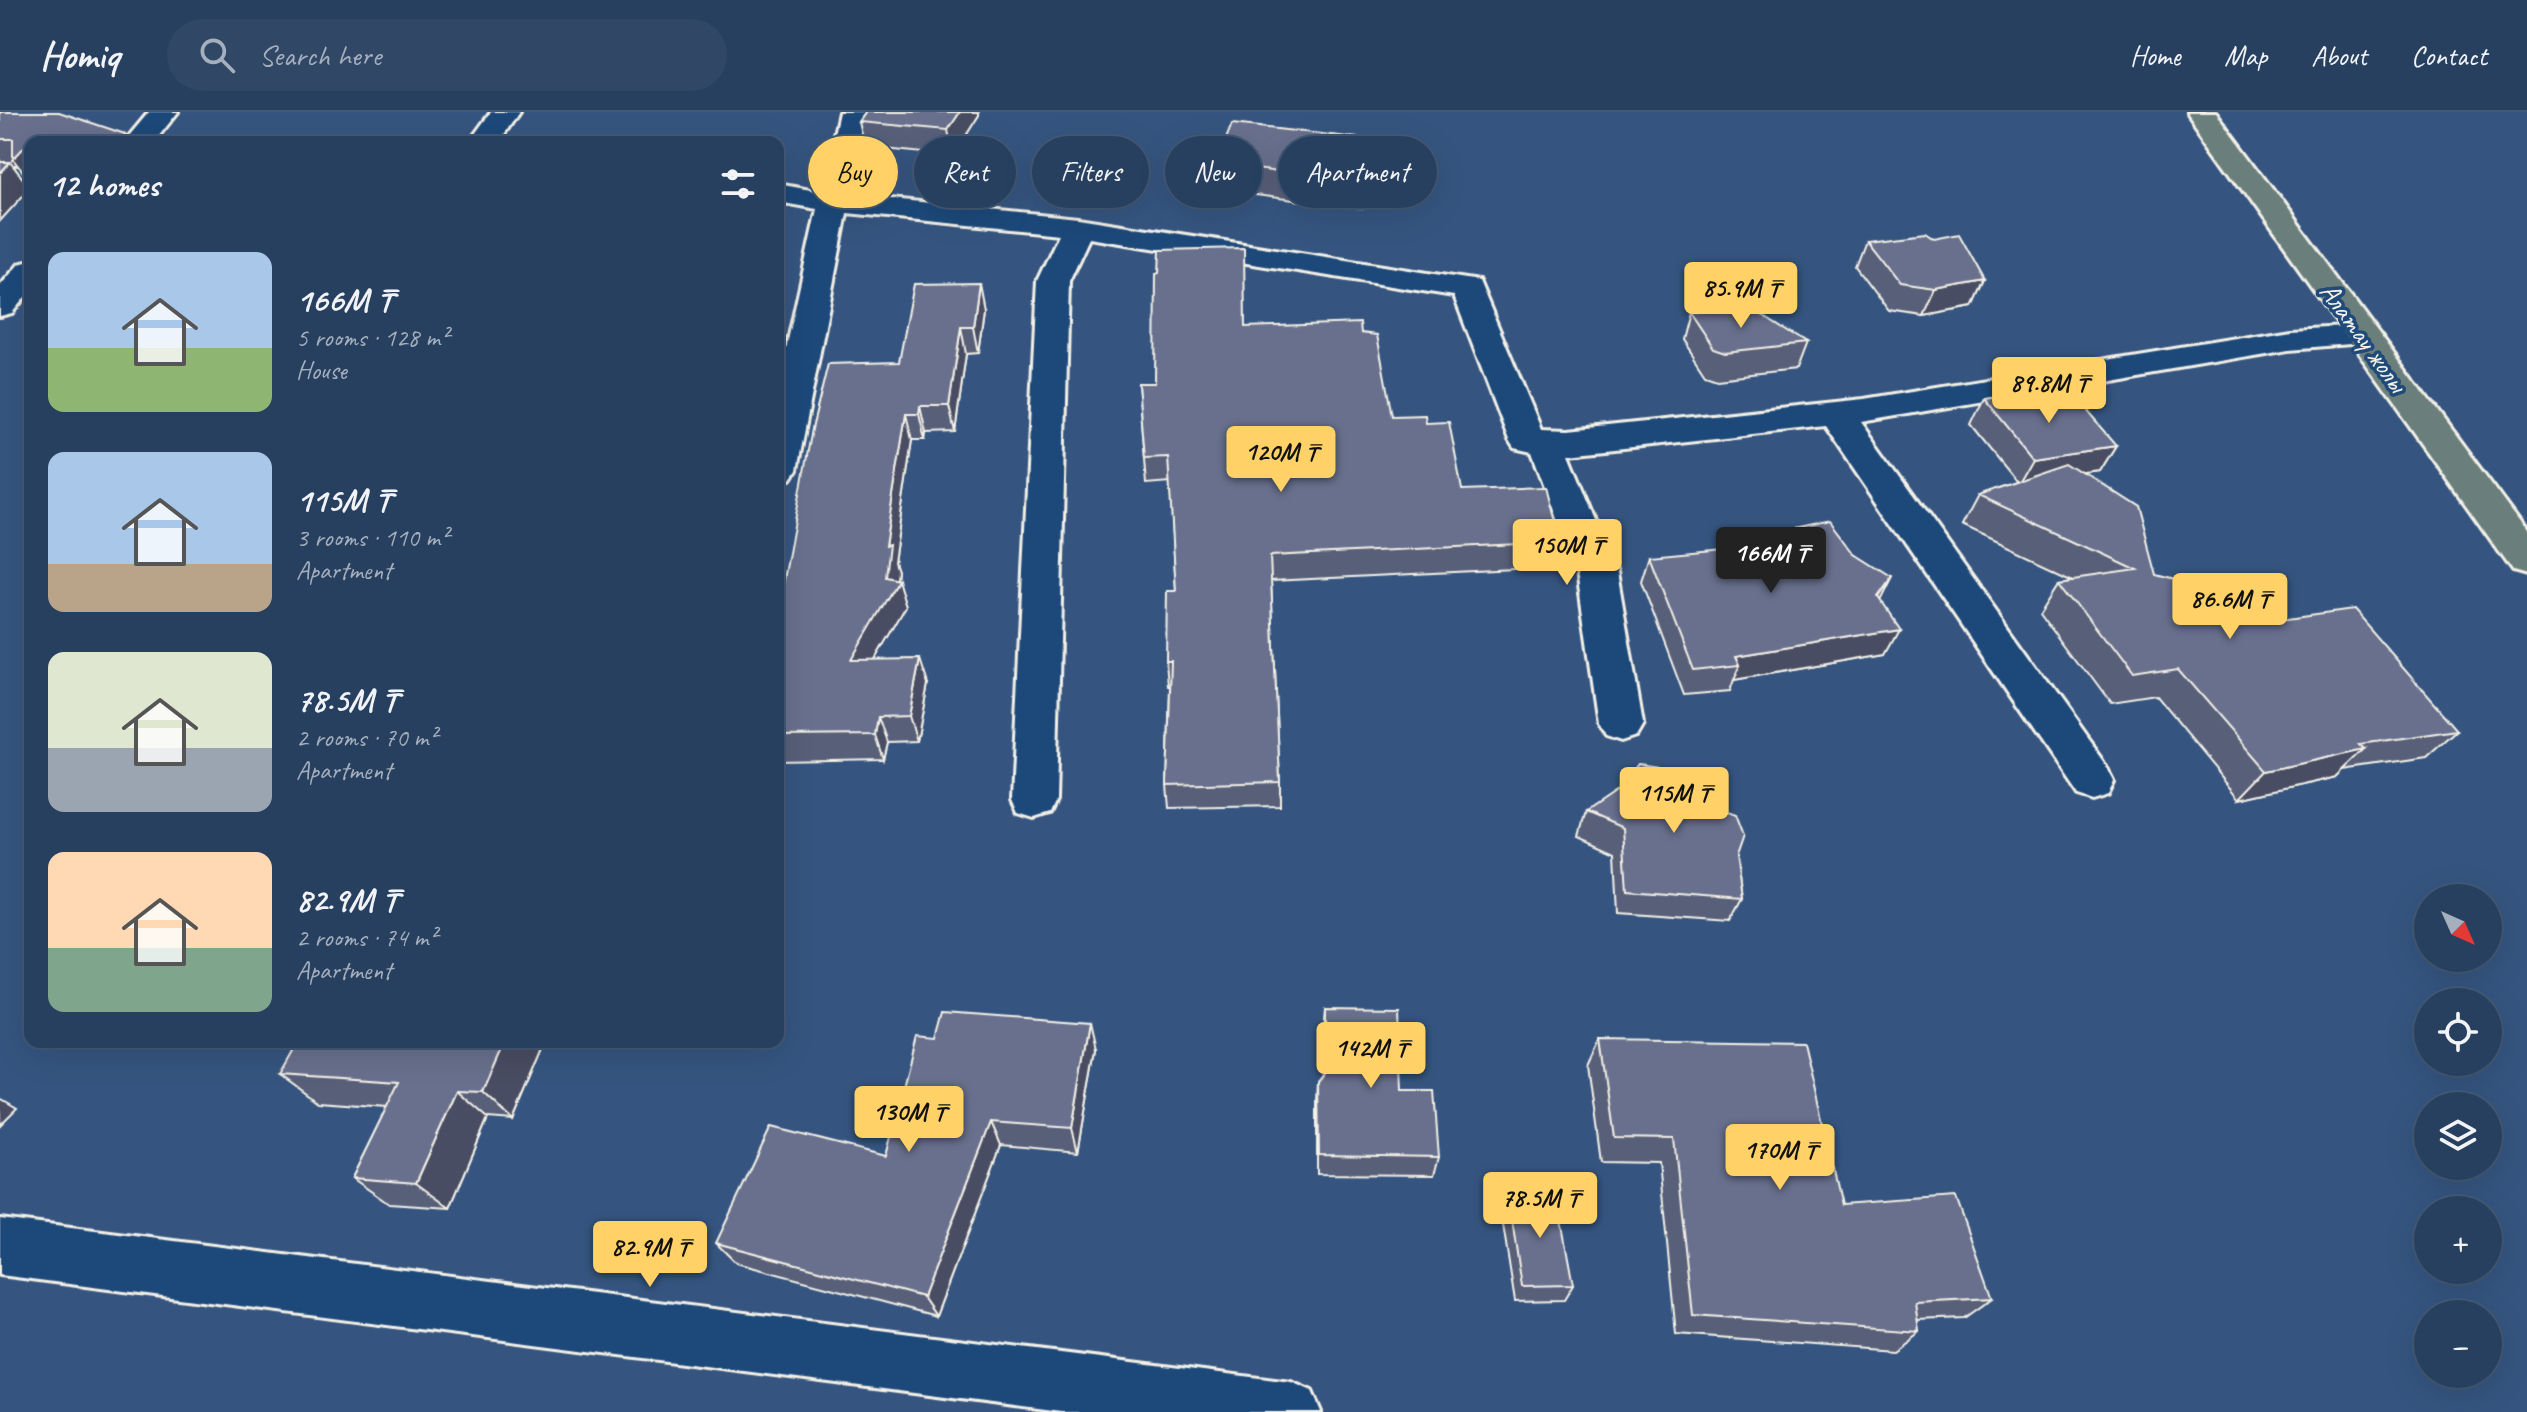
<!DOCTYPE html>
<html lang="en">
<head>
<meta charset="utf-8">
<style>
	:root { --surface:#284060; --page:#304766; --text:#f1f3f6; --muted:#a5afbd; --line:#445975; --accent:#ffd166 }
	body { margin:0; font-family:Caveat,sans-serif; background:var(--page); color:var(--text); height:100vh; display:flex; flex-direction:column; font-size:30px; white-space:nowrap }
	* { box-sizing:border-box; margin:0 }
	p { font-size:26px; color:var(--muted) }
	.icon { flex:none; width:44px; height:44px; fill:none; stroke:currentColor; stroke-width:2; stroke-linecap:round; stroke-linejoin:round }
	.map { position:relative; flex:1; overflow:hidden }
	.side { position:absolute; left:24px; top:24px; width:760px; height:912px; display:flex; flex-direction:column; background:var(--surface); border-radius:16px; box-shadow:0 8px 32px #0002,0 0 0 2px var(--line) }
	.side>* { flex:none }
	.banner { position:absolute; left:808px; top:24px; width:760px; height:72px; display:flex; gap:16px }
	.needle { width:52px; rotate:135deg }
	.tools { position:absolute; left:2414px; top:772px; display:grid; gap:16px }
	.tools a { display:grid; place-items:center; width:88px; height:88px; border-radius:50%; background:var(--surface); box-shadow:0 8px 32px #0002,0 0 0 2px var(--line); font-size:40px }
	.price { position:absolute; translate:-50% -68px; padding:0 18px; border-radius:8px; background:var(--accent); color:#111; font-size:26px; line-height:52px; filter:drop-shadow(0 2px 4px #0008) }
	.price::after { content:''; position:absolute; left:50%; top:48px; width:24px; height:18px; margin-left:-12px; background:inherit; clip-path:polygon(0 0,100% 0,50% 100%) }
	.price.selected { background:#222; color:#fff }
	ul { padding:0; list-style:none }
	li { display:flex; align-items:center; gap:24px; height:200px; padding:0 24px }
	li span { display:grid; place-items:center; flex:none; width:224px; height:160px; border-radius:16px; color:#555 }
	li>.icon { margin-inline-start:auto }
	span .icon { width:96px; height:96px; fill:#fffc; stroke-width:1 }
	li b { font-size:34px }
	h2 { display:flex; justify-content:space-between; align-items:center; height:96px; padding:0 24px; font-size:34px }
	.tag { padding:0 28px; border-radius:36px; background:var(--surface); box-shadow:0 8px 32px #0002,0 0 0 2px var(--line); font-size:28px; line-height:72px }
	.tag.selected { background:var(--accent); color:#111 }
	header { display:flex; align-items:center; gap:48px; box-sizing:border-box; height:112px; padding:0 40px; background:var(--surface); border-bottom:2px solid var(--line) }
	header strong { font-size:38px }
	nav { display:flex; gap:44px; margin-inline-start:auto; font-size:28px }
	.search { width:560px; height:72px; background:var(--page); display:flex; align-items:center; gap:20px; box-sizing:border-box; padding:0 28px; border-radius:44px; color:var(--muted); font-size:30px }
	.map>svg:first-child { display:block }
</style>
</head>
<body>
<header>
<strong>Homiq</strong>
<div class="search"><svg class="icon" aria-label="search" viewBox="0 0 24 24"><circle cx="10" cy="10" r="6"/><path d="M15 15l6 6"/></svg>Search here</div>
<nav><a>Home</a><a>Map</a><a>About</a><a>Contact</a></nav>
</header>
<div class="map">
<svg width="2527" height="1300" viewBox="0 0 2527 1300">
	<rect width="100%" height="100%" fill="#355580"/>
	<filter id="ink" filterUnits="userSpaceOnUse"><feTurbulence type="fractalNoise" baseFrequency=".0125" numOctaves="2"/><feDisplacementMap in="SourceGraphic" scale="16" xChannelSelector="R" yChannelSelector="G"/><feConvolveMatrix kernelMatrix="1 2 1 2 8 2 1 2 1" color-interpolation-filters="sRGB"/></filter>
	<g filter="url(#ink)">
		<g fill="none" stroke-linecap="round" stroke-linejoin="round">
			<defs>
				<path id="minor" d="M149,0H178L154,30H124Z
					M491,0H519L499,30H469Z
					M839,0H867L851,83L1078,106L1479,169L1541,317L1569,318L1864,287L2290,217L2363,213L2375,216L2380,223L2375,230L2290,237L1861,310L2108,655L2114,668L2108,681L2092,686L2076,681L1826,314L1569,342L1617,460L1643,612L1636,624L1621,629L1606,624L1599,612L1577,460L1532,340L1514,336L1509,328L1454,184L1089,126L1069,169L1056,688L1050,701L1034,706L1018,701L1012,688L1037,169L1059,122L847,101L797,358L791,367L778,370V274L817,97L778,90V72L821,80Z
					M0,55H30V73H0Z
					M30,149V179L12,201L0,204V174L19,152Z
					M0,1107L1291,1270L1312,1279L1321,1300H1061L0,1163Z"/>
				<path id="major" d="M2187,0H2216L2527,420V463L2513,459Z"/>
			</defs>
			<use href="#minor" stroke="#f4f1e8" stroke-width="6"/>
			<use href="#major" stroke="#f4f1e8" stroke-width="6"/>
			<use href="#minor" fill="#1f4a7a" fill-rule="evenodd"/>
			<use href="#major" fill="#6b7f7c" fill-rule="evenodd"/>
		</g>
		<path fill="#595f79" stroke="#f4f1e8" stroke-width="2" d="M0,0L130,30H30V69L18,53H13L30,76L0,109Z
			M866,0H979V3L953,44L865,35L859,10Z
			M1377,28L1375,53L1363,97L1217,78L1216,52Z
			M1865,128L1985,169L1973,195L1924,204L1889,199L1855,154Z
			M984,197L978,241L966,242L955,320L926,321L925,328H912L894,450L897,459L896,468L906,494L875,547L928,572L917,629L887,630L883,647L778,649V526L781,514L778,506V500L899,250Z
			M1689,200L1806,231L1796,257L1717,266L1705,262L1682,227Z
			M1245,215L1361,221L1392,304L1426,311L1462,378L1560,430L1554,455L1271,469L1280,670V694L1169,696L1167,673L1170,574H1168L1166,549L1176,479L1170,370L1146,372L1138,271H1155Z
			M1984,286L2046,294L2116,334L2100,360L2085,362L2154,462L2216,516L2457,618L2426,646L2344,658L2337,665L2239,687L2155,585L2110,592L2040,497L2059,467L2073,465L1962,413L1978,383L2017,370L1971,313Z
			M1649,444L1880,489L1885,542L1734,568L1730,579L1684,583L1641,469Z
			M1713,695L1736,744L1742,787L1730,809L1618,801L1615,740L1579,724L1586,700Z
			M1325,895L1402,979L1439,1045L1434,1063L1317,1062V989L1318,969L1323,963V916Z
			M1600,927L1841,1093L1992,1186L1964,1206L1917,1208L1919,1219L1893,1238L1676,1222L1659,1051L1601,1050L1588,953Z
			M546,930L513,1008L488,1006L450,1096L389,1092L352,1066L387,995L318,990L280,962Z
			M1096,937L1078,1040L1001,1033L936,1204L736,1151L716,1131Z
			M1508,1082L1573,1173L1564,1188L1515,1189L1501,1100Z"/>
		<path fill="#494e63" stroke="#f4f1e8" stroke-width="2" d="M960,0H979V3L953,44L948,18Z
			M125,22L130,30H124L123,29Z
			M1377,28L1375,53L1363,97L1365,71Z
			M30,29L31,30L30,69L13,47Z
			M10,50L30,76L0,109V61Z
			M1985,169L1973,195L1924,204L1936,178Z
			M979,171L984,197L978,241L973,215Z
			M961,215L966,242L955,320L949,294Z
			M920,294L926,321L925,328L919,302Z
			M906,302L912,328L894,450L897,459L895,474L898,468L906,494L860,573L851,548L885,465V434Z
			M2116,334L2100,360L2018,372L2033,346Z
			M1892,466L1879,492L1878,486Z
			M1899,517L1885,542L1734,568L1740,553L1736,544Z
			M920,547L928,572L917,629L909,604Z
			M878,605L887,630L883,647L875,623Z
			M2366,637L2337,665L2239,687L2266,659Z
			M1090,911L1096,937L1078,1040L1072,1016Z
			M505,930H546L513,1008L483,980Z
			M457,979L488,1006L450,1096L416,1071Z
			M0,986L17,996L0,1013Z
			M991,1010L1001,1033L936,1204L923,1185Z"/>
		<path fill="#686f8d" stroke="#f4f1e8" stroke-width="2" d="M0,0H59L125,22L123,29H30L13,47V27H0Z
			M866,0H960L948,18L859,10Z
			M1232,12L1377,28L1365,71L1216,52Z
			M0,50H10L0,61Z
			M1925,121L1934,127L1959,122L1985,169L1936,178L1900,173L1865,128Z
			M1244,136L1245,215L1360,211L1361,221L1377,223L1392,304L1425,303L1426,311L1449,310L1462,378L1546,375L1560,430L1270,444L1280,670L1167,673L1171,549H1166L1167,479H1176L1168,345L1144,346L1138,271H1155L1156,162L1159,161L1160,138Z
			M979,171L973,215H961L949,294H920L919,302H906L885,434L889,433L885,465L898,468L851,548L920,547L909,604L878,605L875,623L778,624V526L784,504H778V500L812,317L828,252L899,250L914,172Z
			M1746,193L1806,231L1725,240L1713,236L1689,200Z
			M2033,279L2046,294L2077,289L2116,334L2033,346L1984,286Z
			M2069,352L2136,395L2154,462L2177,468L2216,516L2352,497L2457,618L2361,632L2366,637L2266,659L2178,557L2132,564L2059,467L2135,456L1978,383Z
			M1830,409L1856,443L1892,466L1878,486L1899,517L1736,544L1740,553L1693,558L1649,444L1724,437L1750,426Z
			M1638,652L1686,659L1711,677L1713,695L1735,703L1743,724L1736,744L1742,787L1627,778L1623,716L1586,700L1617,679Z
			M1325,895L1399,896L1402,979H1434L1439,1045L1319,1043L1318,969L1325,961Z
			M945,900L1090,911L1072,1016L991,1010L923,1185L716,1131L771,1015L886,1044L917,924L938,926Z
			M1600,927L1803,930L1841,1093L1956,1085L1992,1186L1915,1190L1919,1219L1693,1203L1674,1027L1614,1026Z
			M298,930H505L483,980L457,979L416,1071L352,1066L399,970L280,962Z
			M1556,1081L1573,1173L1522,1174L1508,1082Z"/>
	</g>
	<g text-anchor="middle" dominant-baseline="central" stroke-width="7" stroke-linejoin="round" paint-order="stroke">
		<g font-size="28" fill="#f4f1e8" stroke="#1f4a7a">
			<text transform="translate(2364 225) rotate(54)">Алатау жолы</text>
		</g>
	</g>
</svg>
<div class="tools">
<a><svg class="needle" viewBox="-14 -14 28 28"><path d="M0-13l5 13h-10z" fill="#e53935"/><path d="M0 13l5-13h-10z" fill="#a5afbd"/></svg></a>
<a><svg class="icon" aria-label="locate" viewBox="0 0 24 24"><circle cx="12" cy="12" r="6"/><path d="M12 2v4M12 18v4M2 12h4M18 12h4"/></svg></a>
<a><svg class="icon" aria-label="layers" viewBox="0 0 24 24"><path d="M12 4l9 5-9 5-9-5zM3 14l9 5 9-5"/></svg></a>
<a>+</a>
<a>−</a>
</div>
<b class="price" style="left:1741px;top:218px">85.9M ₸</b>
<b class="price" style="left:2049px;top:313px">89.8M ₸</b>
<b class="price" style="left:1281px;top:382px">120M ₸</b>
<b class="price" style="left:1567px;top:475px">150M ₸</b>
<b class="price selected" style="left:1771px;top:483px">166M ₸</b>
<b class="price" style="left:2230px;top:529px">86.6M ₸</b>
<b class="price" style="left:1674px;top:723px">115M ₸</b>
<b class="price" style="left:1371px;top:978px">142M ₸</b>
<b class="price" style="left:909px;top:1042px">130M ₸</b>
<b class="price" style="left:1780px;top:1080px">170M ₸</b>
<b class="price" style="left:1540px;top:1128px">78.5M ₸</b>
<b class="price" style="left:650px;top:1177px">82.9M ₸</b>
<div class="banner">
<a class="tag selected">Buy</a>
<a class="tag">Rent</a>
<a class="tag">Filters</a>
<a class="tag">New</a>
<a class="tag">Apartment</a>
</div>
<section class="side">
<h2>12 homes<svg class="icon" aria-label="filters" viewBox="0 0 24 24"><path d="M4 7h16M4 17h16"/><circle cx="9" cy="7" r="2"/><circle cx="15" cy="17" r="2"/></svg></h2>
<ul>
<li><span style="background:linear-gradient(#a9c7e8 60%,#8fb573 0)"><svg class="icon" aria-label="home" viewBox="0 0 24 24"><path d="M3 11l9-7 9 7M6 9v11h12V9"/></svg></span><div><b>166M ₸</b><p>5 rooms · 128 m²</p><p>House</p></div></li>
<li><span style="background:linear-gradient(#a9c7e8 70%,#b9a48a 0)"><svg class="icon" aria-label="home" viewBox="0 0 24 24"><path d="M3 11l9-7 9 7M6 9v11h12V9"/></svg></span><div><b>115M ₸</b><p>3 rooms · 110 m²</p><p>Apartment</p></div></li>
<li><span style="background:linear-gradient(#dfe7d0 60%,#9aa5b1 0)"><svg class="icon" aria-label="home" viewBox="0 0 24 24"><path d="M3 11l9-7 9 7M6 9v11h12V9"/></svg></span><div><b>78.5M ₸</b><p>2 rooms · 70 m²</p><p>Apartment</p></div></li>
<li><span style="background:linear-gradient(#ffd9b3 60%,#7fa58c 0)"><svg class="icon" aria-label="home" viewBox="0 0 24 24"><path d="M3 11l9-7 9 7M6 9v11h12V9"/></svg></span><div><b>82.9M ₸</b><p>2 rooms · 74 m²</p><p>Apartment</p></div></li>
</ul>
</section>
</div>
</body>
</html>
